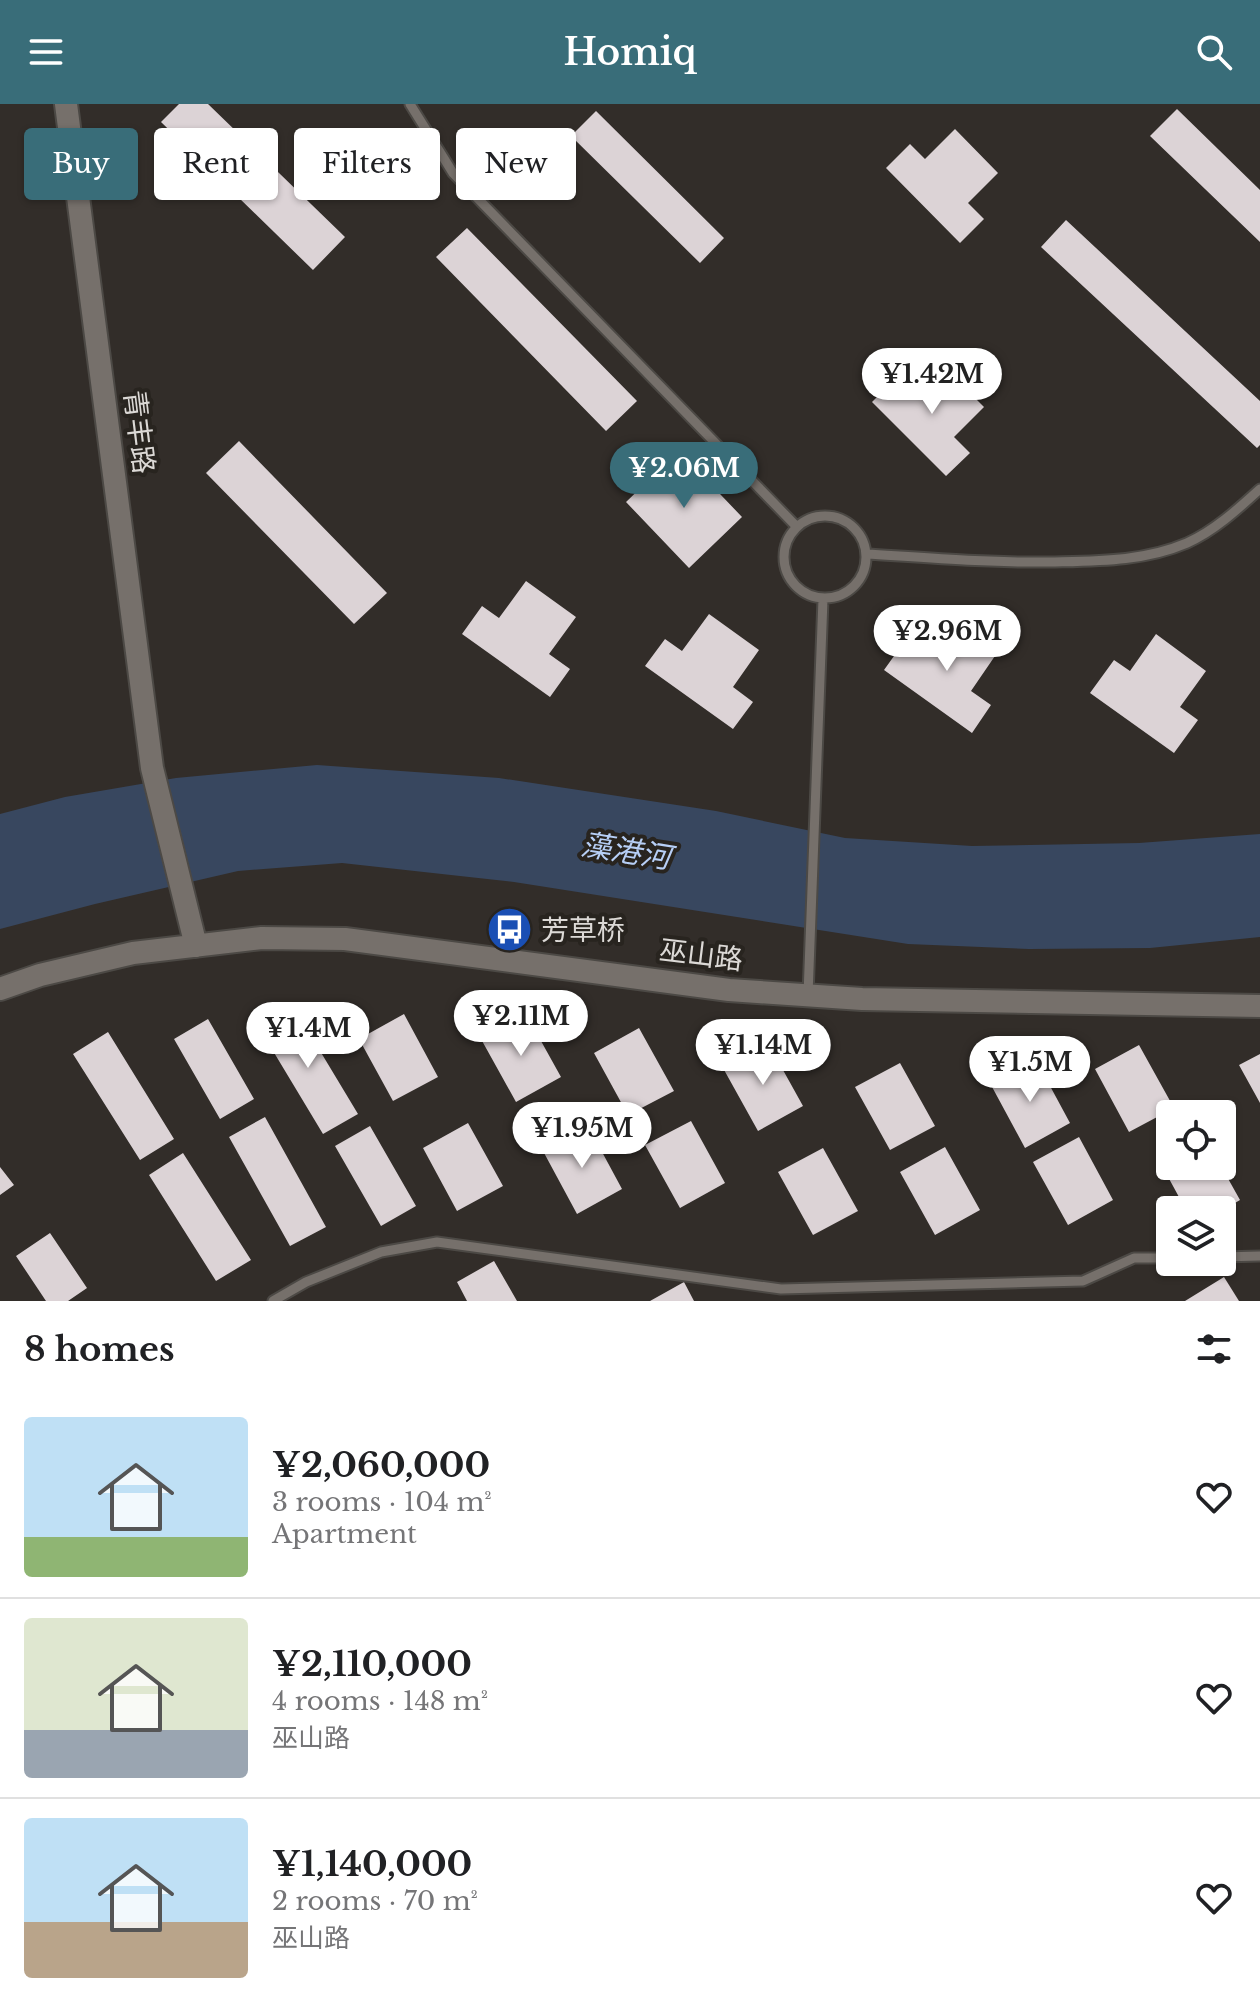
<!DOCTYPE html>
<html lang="en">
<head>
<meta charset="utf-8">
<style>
	:root { --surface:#fff; --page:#f6f6f6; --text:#202124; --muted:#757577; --line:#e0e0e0; --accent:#396d79 }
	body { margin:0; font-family:"Libre Baskerville","Noto Sans SC",serif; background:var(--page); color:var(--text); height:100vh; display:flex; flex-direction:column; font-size:30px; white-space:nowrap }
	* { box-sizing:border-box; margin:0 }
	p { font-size:26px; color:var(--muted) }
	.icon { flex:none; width:44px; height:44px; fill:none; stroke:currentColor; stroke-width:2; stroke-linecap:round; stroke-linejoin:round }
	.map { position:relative; height:1197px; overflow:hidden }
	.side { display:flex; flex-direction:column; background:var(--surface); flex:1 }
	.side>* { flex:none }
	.hud { position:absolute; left:24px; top:24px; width:800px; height:72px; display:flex; gap:16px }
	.controls { position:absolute; left:1156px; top:996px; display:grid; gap:16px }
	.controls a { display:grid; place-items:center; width:80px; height:80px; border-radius:8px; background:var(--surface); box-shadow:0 2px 6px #0004; font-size:40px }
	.price { position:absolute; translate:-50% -68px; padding:0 18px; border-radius:28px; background:#fff; color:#222; font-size:26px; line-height:52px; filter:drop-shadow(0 2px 4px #0008) }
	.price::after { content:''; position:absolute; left:50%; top:48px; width:24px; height:18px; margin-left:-12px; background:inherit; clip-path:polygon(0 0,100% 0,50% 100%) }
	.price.active { background:var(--accent); color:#fff }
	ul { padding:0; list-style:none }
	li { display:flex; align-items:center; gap:24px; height:200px; padding:0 24px }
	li+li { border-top:2px solid var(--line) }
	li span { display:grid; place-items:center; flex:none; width:224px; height:160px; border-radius:8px; color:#555 }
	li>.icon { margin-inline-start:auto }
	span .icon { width:96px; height:96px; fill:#fffc; stroke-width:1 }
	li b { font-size:34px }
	h2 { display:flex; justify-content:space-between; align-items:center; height:96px; padding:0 24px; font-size:34px }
	.chip { padding:0 28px; border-radius:8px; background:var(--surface); box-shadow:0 2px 6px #0004; font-size:28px; line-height:72px }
	.chip.active { background:var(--accent); color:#fff }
	header { display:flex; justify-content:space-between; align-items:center; height:104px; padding:0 24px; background:var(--accent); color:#fff; font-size:36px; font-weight:600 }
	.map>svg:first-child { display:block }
</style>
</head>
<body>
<header><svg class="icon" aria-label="menu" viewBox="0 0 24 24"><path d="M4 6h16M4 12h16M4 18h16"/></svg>Homiq<svg class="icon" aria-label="search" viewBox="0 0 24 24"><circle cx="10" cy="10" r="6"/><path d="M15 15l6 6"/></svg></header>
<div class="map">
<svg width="1260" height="1197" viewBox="0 0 1260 1197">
	<rect width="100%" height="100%" fill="#322d29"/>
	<path fill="#38475f" d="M317,661L499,674L716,707L845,734L972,742L1139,739L1260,730V833L1150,844L1029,845L908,840L514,778L342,759L238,767L95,800L0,825V710L65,693L176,674Z"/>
	<path fill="#dcd3d6" d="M179,0H208L345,133L313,166L161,18Z
		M1177,5L1260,86V138L1150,32Z
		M596,7L724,134L700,159L571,32Z
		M955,25L998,69L968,99L984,115L960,139L886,64L910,40L925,55Z
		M1066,116L1260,297V341L1257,344L1041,143Z
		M467,124L637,297L606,327L436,153Z
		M940,259L984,303L954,333L970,349L946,372L872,298L896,274L910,289Z
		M239,337L387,489L354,520L206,369Z
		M679,347L742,413L689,464L626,398Z
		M526,477L576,513L549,550L570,565L550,593L462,530L482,502L499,514Z
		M709,510L759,546L733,583L753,598L733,625L645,562L665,535L682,547Z
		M947,513L997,549L971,587L991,601L972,629L884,566L904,538L920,551Z
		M1156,530L1206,567L1180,603L1198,616L1174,649L1090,589L1114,556L1130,567Z
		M293,902L358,1010L323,1030L258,922Z
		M404,910L438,973L393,997L359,935Z
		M526,910L561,973L516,998L481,935Z
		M208,915L254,995L220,1015L174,935Z
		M639,924L674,987L628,1011L594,949Z
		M108,928L174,1035L140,1056L73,950Z
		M768,939L803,1002L758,1027L723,964Z
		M1139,941L1174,1004L1129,1028L1095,965Z
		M1260,950V999L1239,961Z
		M1036,956L1070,1019L1025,1044L991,981Z
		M900,959L935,1022L890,1046L855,983Z
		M265,1013L326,1123L290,1142L229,1033Z
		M691,1017L725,1079L680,1104L645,1041Z
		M468,1019L503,1082L457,1107L423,1044Z
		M370,1022L416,1102L381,1122L335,1042Z
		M588,1022L622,1085L577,1110L543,1047Z
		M1079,1033L1113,1096L1068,1121L1033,1058Z
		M945,1043L980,1106L935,1131L900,1068Z
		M823,1044L858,1107L813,1131L778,1068Z
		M183,1049L251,1156L216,1177L149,1071Z
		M1170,1053V1062H1221L1240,1096L1223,1106H1186L1160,1058Z
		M0,1063L14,1081L0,1091Z
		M50,1129L87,1184L68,1197H46L16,1152Z
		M494,1157L517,1197H467L457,1178Z
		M1224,1173L1239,1197H1185Z
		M684,1178L694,1197H650Z"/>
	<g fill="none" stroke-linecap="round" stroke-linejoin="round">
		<defs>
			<path id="service" d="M410,0L453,69L797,423
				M784 453a41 41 0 1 1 82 0a41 41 0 1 1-82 0Z
				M867,450C930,454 992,459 1055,458C1100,457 1145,457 1187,439C1214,427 1238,405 1260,385
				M808,891L823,495
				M1222,1153L1260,1152
				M273,1197L306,1178L381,1148L437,1138L781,1185L1083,1177L1134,1154H1170"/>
			<path id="tertiary" d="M66,0L152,664L196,842
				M0,885L40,871L133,849L262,834L345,835L729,886L862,895L1260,902"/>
		</defs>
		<use href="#service" stroke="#4c4945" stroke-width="13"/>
		<use href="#tertiary" stroke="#4c4945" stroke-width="26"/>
		<use href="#service" stroke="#76706b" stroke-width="9"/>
		<use href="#tertiary" stroke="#76706b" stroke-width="22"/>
	</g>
	<defs>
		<symbol id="bus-disc" viewBox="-11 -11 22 22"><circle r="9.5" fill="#1a4fb4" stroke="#28241f"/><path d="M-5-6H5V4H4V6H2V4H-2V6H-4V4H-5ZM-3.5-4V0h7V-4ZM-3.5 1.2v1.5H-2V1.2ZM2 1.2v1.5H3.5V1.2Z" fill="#fff"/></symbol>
	</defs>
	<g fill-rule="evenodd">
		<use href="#bus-disc" x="484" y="800" width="51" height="51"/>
	</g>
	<g text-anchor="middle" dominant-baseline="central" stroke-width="8" stroke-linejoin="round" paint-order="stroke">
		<g font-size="28" fill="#dcd9d6" stroke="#28241f">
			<text transform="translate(139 328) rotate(83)">青丰路</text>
			<text transform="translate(701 851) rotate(7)">巫山路</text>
		</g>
		<g font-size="28" fill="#dcd9d6" stroke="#28241f" text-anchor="start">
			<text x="541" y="826">芳草桥</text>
		</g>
		<g font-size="30" font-style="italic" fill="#b7cff6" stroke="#28241f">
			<text transform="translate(626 747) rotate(9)">藻港河</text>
		</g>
	</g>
</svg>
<div class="controls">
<a><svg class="icon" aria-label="locate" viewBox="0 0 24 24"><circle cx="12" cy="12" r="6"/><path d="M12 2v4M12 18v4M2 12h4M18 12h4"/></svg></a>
<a><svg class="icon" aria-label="layers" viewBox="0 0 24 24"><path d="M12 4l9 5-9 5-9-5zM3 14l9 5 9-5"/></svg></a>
</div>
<b class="price" style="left:932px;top:312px">¥1.42M</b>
<b class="price active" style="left:684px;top:406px">¥2.06M</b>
<b class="price" style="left:947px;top:569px">¥2.96M</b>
<b class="price" style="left:521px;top:954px">¥2.11M</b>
<b class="price" style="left:308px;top:966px">¥1.4M</b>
<b class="price" style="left:763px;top:983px">¥1.14M</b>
<b class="price" style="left:1030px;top:1000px">¥1.5M</b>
<b class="price" style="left:582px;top:1066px">¥1.95M</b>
<div class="hud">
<a class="chip active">Buy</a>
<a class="chip">Rent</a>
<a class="chip">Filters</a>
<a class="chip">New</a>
</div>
</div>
<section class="side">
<h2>8 homes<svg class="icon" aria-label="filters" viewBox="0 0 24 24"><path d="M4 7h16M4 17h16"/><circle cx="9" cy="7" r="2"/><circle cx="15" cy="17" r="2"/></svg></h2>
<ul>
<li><span style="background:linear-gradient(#bfe0f5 75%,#8fb573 0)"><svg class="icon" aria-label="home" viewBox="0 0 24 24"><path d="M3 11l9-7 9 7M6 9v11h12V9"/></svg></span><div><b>¥2,060,000</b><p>3 rooms · 104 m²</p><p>Apartment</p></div><svg class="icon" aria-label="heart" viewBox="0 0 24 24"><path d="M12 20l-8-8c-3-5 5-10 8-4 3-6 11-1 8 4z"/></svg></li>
<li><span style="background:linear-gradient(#dfe7d0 70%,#9aa5b1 0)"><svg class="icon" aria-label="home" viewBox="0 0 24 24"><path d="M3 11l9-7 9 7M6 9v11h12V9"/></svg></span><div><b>¥2,110,000</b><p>4 rooms · 148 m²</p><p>巫山路</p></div><svg class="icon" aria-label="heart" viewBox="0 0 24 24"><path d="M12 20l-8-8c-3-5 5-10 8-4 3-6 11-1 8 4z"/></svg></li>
<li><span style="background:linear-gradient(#bfe0f5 65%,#b9a48a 0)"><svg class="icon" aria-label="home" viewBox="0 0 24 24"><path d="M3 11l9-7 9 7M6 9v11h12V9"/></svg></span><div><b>¥1,140,000</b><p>2 rooms · 70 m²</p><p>巫山路</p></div><svg class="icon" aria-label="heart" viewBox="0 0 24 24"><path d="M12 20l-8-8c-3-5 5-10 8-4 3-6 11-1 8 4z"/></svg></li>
</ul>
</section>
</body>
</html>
